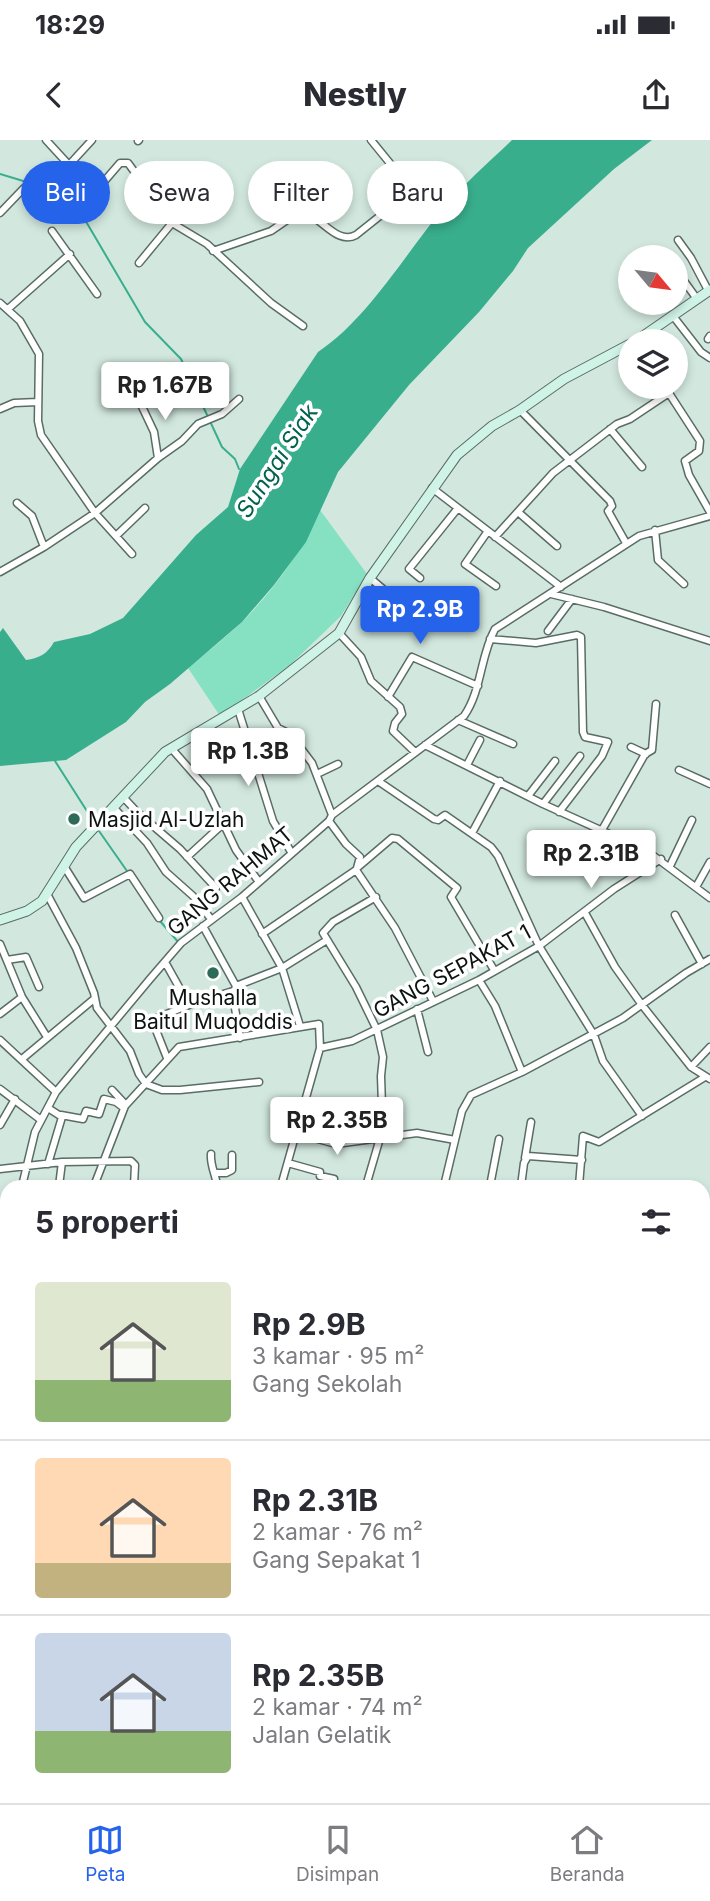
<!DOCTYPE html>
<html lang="id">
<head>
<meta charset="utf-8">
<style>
	:root { --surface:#fff; --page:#f7f7f7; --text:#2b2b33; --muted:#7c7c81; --line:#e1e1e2; --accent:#2563eb }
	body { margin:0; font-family:Inter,sans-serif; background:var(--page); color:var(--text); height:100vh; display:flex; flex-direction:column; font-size:26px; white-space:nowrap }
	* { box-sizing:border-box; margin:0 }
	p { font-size:23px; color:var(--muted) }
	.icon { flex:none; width:38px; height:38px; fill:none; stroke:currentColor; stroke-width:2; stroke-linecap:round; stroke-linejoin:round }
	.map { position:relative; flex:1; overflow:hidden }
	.sheet { position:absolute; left:0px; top:1040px; width:710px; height:625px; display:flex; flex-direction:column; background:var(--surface); border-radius:21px 21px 0 0; box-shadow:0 4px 10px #0003 }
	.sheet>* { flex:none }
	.top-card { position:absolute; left:21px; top:21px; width:668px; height:63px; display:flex; gap:14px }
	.needle { width:46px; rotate:119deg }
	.controls { position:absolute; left:618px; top:105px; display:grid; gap:14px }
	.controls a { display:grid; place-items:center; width:70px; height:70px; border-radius:50%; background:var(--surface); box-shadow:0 4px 10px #0003; font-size:35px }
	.price { position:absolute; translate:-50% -60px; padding:0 16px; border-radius:7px; background:#fff; color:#222; font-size:23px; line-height:46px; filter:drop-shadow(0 2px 4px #0008) }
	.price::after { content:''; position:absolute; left:50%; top:42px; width:21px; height:16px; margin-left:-10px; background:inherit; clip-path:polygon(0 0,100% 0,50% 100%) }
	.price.selected { background:var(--accent); color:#fff }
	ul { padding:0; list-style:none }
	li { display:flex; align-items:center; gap:21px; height:175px; padding:0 35px }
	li+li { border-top:2px solid var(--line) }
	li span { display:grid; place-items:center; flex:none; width:196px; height:140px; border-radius:7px; color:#555 }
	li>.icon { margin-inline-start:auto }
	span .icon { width:84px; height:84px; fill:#fffc; stroke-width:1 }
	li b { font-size:30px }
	h2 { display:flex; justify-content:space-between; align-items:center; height:84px; padding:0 35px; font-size:30px }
	.tag { padding:0 24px; border-radius:32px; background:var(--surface); box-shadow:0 4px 10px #0003; font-size:24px; line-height:63px }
	.tag.selected { background:var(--accent); color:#fff }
	.status { display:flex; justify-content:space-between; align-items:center; height:49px; padding:0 35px; background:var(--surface); direction:ltr }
	.status svg { height:19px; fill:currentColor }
	header { display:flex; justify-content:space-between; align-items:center; height:91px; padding:0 35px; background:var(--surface); font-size:32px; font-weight:800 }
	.tabs { display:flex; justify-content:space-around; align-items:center; height:98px; border-top:2px solid var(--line); background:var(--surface); font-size:19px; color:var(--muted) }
	.tabs a { display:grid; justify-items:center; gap:4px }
	.tabs .selected { color:var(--accent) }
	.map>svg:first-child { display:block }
</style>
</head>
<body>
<div class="status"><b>18:29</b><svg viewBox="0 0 49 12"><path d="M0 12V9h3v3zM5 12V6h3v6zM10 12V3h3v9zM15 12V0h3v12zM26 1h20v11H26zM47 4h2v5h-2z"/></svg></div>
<header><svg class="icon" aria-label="back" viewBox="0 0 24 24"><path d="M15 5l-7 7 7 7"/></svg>Nestly<svg class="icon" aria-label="share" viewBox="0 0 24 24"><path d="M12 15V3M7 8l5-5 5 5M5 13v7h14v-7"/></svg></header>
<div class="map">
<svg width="710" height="1663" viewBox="0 0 710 1663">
	<rect width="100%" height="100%" fill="#d2e8df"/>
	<path fill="#85e1c2" d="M320,370L367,434L341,476L290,525L220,576L188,528C206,513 225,498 242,482C274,450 302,411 320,370Z
		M704,1480L710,1481V1663H195L200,1657H704Z"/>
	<path fill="#38ae8d" d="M512,0H652L614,29L528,108L513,131L479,172L409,245L338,332L306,402L274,445L242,482L170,544L145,562L126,582L66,620L0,626V492L3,488L26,520C40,518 47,514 54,502L90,494L123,478L196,395L228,367L240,329L318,212C368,179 407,111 446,65C466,42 490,21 512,0Z"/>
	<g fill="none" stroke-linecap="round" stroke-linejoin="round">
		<path stroke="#38ae8d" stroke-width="2" d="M0,34L43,47L81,73L145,182L181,219L222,307L235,319L239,329
			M55,621L92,679
			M99,691L127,731
			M160,781L179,803
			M0,1258L7,1259
			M590,1657L602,1663
			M642,1657L653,1663
			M524,1663L528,1657
			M547,1663L553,1657"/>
		<defs>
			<path id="minor" d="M46,0L103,62
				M138,1L139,0
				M69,25L92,0
				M95,52L120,23H128L172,83L207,104L271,163L303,186
				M0,73L24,48
				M52,91L97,154
				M678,100L691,118L709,152
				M213,111L271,91L300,71C320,74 336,106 356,95L405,56L406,43L371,0
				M665,114L667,117
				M139,123L172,83
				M676,130L697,159
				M0,163L20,181L39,214L38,281L41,295L95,373L132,414
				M8,169L70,114
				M673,176L701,212L710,218
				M708,199L710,196
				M665,247L700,301L699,311L685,321L689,335L710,372
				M137,256L154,292L158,318
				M0,269L14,263L38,262
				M520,270L610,361L612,366L608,371L626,403
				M610,289L642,327
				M432,348L561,447
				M17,363L32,376L44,407
				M518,372L557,406
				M655,390L658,420L684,444
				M488,391L465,424L496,446
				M117,395L145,368
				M495,397L553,333L617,284L630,279L669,253
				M0,432L44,407L95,373L158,318L182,301L198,284L222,274L239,259
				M370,438L383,449L391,462L425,477
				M420,438L409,429L458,368
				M551,454L604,467L710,501
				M548,491L572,459
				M339,493L361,517L371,541L400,567L402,574L395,583L393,591L415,612
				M490,499L536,503L577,495L581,497L583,592L585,597L608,602L602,616L559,672
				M259,556L278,588L290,594L312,623L332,675
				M388,557L412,517L478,546
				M238,569L273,681L291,712
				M458,580L513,604
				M425,605L543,664L647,711L710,758
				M631,607L646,614
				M171,608L207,649L236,710L259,742
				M467,625L480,600
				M679,630L710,644
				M317,634L338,624
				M378,641L434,679L438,680L445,675L491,707L498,716L539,806L594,895L603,921L642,976
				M528,656L555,621
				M124,658L137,672L180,709L216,748
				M543,664L580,616
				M114,668L147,703L166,732L193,756L211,779
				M329,681L346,704L360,717L357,728
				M602,690L645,614L652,610L656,564
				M472,693L500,641
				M187,717L224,683
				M64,726L84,758L130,734L159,778
				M670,726L692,680
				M358,727L392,698L398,699L457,748L451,757L494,830
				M356,730L395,788L433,861
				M696,747L710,722
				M47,754L76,808L94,853L97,868L130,911L139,934L146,944L162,950H180L259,942
				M242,757L282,828L300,886
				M376,757L333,782L323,793L356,847L377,890L383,917L381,936L383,996
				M585,773L615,827L642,865L691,927L710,939
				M675,775L702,824
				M203,786L236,846L233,856L240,898
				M262,794L356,730
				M0,804L22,857L47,897
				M7,820L26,817L39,847
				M165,822L189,865L233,851
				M479,840L495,866L522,932
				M236,846L282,828L327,800
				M417,869L428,912
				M0,874L22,857
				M0,900L56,952
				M320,908L352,901L479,840L539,806L614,749L661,719
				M167,918L152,880L189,865
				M22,919L94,859
				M691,927L710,907
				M0,949L41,980
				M112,950L126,965
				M61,975L83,979L86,971L99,974L104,959L116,962L124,968
				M0,985L15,959
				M296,993L336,1004L417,993L455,1000
				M211,1014C210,1026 216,1035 217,1046
				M525,1018L531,982
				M288,1023L320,1032V1036L334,1039L333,1046
				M48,1024L62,977L48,968
				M0,1029L62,1022L131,1021L135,1025L134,1046
				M214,1033H226L232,1030V1015
				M22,1046L35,992L56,952L150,839L181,803L242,757L329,681L332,675L464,576C482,550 480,516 495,489L639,396L710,376
				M59,1046L62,1022
				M94,1046L125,966L179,907L319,884L320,908L281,1046
				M366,1046L380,998
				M444,1046L462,971L471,955L522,932L623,878L686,833L710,819
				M490,1046L499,999
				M521,1046L524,1023L528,1016L582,1020
				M579,1046L583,996L599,1002L705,937
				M704,1086L710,1088
				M704,1124L710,1127
				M0,1127L7,1109
				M0,1153L7,1155
				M0,1222L7,1202
				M0,1395L7,1396
				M0,1480L7,1481
				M0,1623L7,1607
				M0,1642L7,1645
				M153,1663L156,1657"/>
			<path id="secondary" d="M636,201L710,150
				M0,780L27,771L42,761L76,707L165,612L259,556L339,493L370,438L457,315L492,286L520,270L564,239L630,204"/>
			<path id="primary" d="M0,1278L7,1279
				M0,1288L7,1289
				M704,1360L710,1361
				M704,1372L710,1373"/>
		</defs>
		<use href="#minor" stroke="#596c65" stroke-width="9"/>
		<use href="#secondary" stroke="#596c65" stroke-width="11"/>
		<use href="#primary" stroke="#fff" stroke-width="12"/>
		<use href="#minor" stroke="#fff" stroke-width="6"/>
		<use href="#secondary" stroke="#d0f3e8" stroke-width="9"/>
		<use href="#primary" stroke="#a1e8d1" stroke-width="10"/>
	</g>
	<g fill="#2d6b58" stroke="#fff" stroke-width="2.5">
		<circle cx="74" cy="679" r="7"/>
		<circle cx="213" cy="833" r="7"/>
	</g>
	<g text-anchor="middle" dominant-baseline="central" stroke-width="7" stroke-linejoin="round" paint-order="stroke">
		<g font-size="21" fill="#0c1411" stroke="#fff" text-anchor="start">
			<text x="88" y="679">Masjid Al-Uzlah</text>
			<text x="213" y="857" text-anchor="middle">Mushalla<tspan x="213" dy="24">Baitul Muqoddis</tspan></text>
		</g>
		<g font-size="21" fill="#0c1411" stroke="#fff">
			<text transform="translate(230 741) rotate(-40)">GANG RAHMAT</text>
			<text transform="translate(452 831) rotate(-28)">GANG SEPAKAT 1</text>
		</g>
		<g font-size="23" font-style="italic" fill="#00624b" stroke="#fff">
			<text transform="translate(277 321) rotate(-57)">Sungai Siak</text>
		</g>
	</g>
</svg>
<div class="controls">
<a><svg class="needle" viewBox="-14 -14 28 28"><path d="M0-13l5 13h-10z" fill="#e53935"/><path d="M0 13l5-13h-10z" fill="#7c7c81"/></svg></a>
<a><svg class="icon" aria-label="layers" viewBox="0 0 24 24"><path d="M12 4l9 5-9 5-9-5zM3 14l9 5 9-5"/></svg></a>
</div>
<b class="price" style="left:165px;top:282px">Rp 1.67B</b>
<b class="price selected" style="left:420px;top:506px">Rp 2.9B</b>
<b class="price" style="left:248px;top:648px">Rp 1.3B</b>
<b class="price" style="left:591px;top:750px">Rp 2.31B</b>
<b class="price" style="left:337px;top:1017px">Rp 2.35B</b>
<div class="top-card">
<a class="tag selected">Beli</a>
<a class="tag">Sewa</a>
<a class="tag">Filter</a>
<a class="tag">Baru</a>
</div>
<section class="sheet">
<h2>5 properti<svg class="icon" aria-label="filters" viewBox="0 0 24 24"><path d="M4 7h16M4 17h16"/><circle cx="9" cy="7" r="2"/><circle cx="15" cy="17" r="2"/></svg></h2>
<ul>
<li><span style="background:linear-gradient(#dfe7d0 70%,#8fb573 0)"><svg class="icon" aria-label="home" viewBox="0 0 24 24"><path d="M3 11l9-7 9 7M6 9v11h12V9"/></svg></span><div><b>Rp 2.9B</b><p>3 kamar · 95 m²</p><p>Gang Sekolah</p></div></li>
<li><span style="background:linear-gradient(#ffd9b3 75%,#c2b280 0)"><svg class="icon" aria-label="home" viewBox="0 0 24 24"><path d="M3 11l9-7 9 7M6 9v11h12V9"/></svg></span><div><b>Rp 2.31B</b><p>2 kamar · 76 m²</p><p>Gang Sepakat 1</p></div></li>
<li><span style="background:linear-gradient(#c9d6e8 70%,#8fb573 0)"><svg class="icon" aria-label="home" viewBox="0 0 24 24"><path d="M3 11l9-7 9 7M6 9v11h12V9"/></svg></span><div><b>Rp 2.35B</b><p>2 kamar · 74 m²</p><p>Jalan Gelatik</p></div></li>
</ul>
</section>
</div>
<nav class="tabs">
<a class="selected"><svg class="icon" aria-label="map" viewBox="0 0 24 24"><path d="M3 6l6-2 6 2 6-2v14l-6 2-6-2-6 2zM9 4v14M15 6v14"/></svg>Peta</a>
<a><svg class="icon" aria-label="saved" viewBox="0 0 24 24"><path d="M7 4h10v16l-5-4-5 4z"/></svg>Disimpan</a>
<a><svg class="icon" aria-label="home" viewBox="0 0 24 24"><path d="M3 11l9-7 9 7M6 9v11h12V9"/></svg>Beranda</a>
</nav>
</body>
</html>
